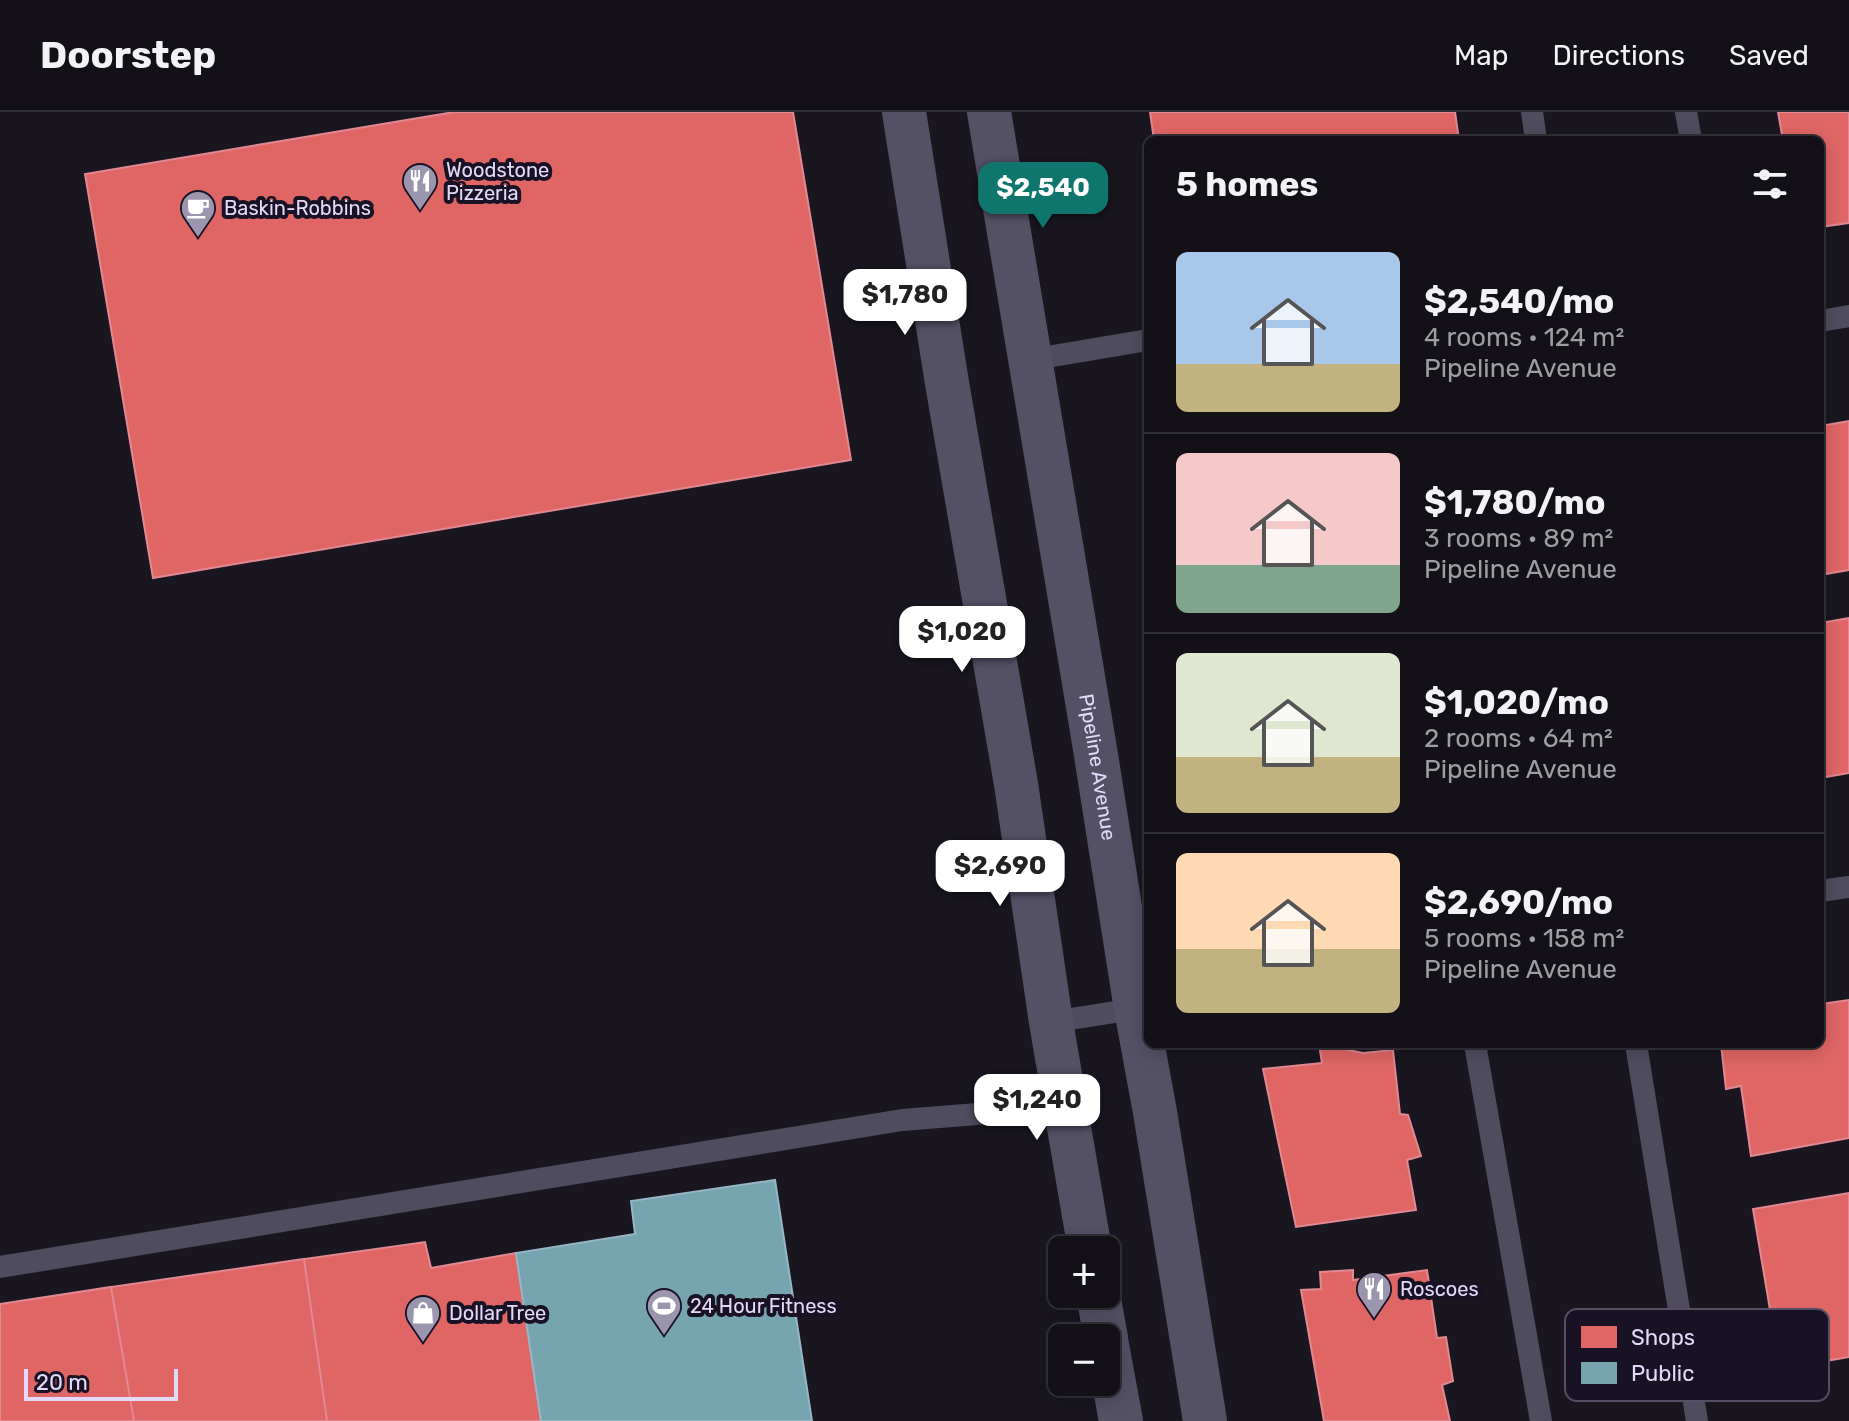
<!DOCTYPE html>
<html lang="en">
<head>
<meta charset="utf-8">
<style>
	:root { --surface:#131018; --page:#1c1921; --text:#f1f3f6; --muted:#9d9da2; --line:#323037; --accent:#0f766e }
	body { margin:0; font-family:Rubik,sans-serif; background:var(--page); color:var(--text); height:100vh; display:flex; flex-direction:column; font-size:30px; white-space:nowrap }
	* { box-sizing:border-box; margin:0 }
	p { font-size:26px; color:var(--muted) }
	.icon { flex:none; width:44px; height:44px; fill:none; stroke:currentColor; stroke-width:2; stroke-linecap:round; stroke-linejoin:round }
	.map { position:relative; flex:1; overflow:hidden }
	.side { position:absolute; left:1144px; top:24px; width:680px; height:912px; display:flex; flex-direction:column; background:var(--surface); border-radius:12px; box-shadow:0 4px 20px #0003,0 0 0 2px var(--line) }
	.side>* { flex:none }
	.tools { position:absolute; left:1048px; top:1124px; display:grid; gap:16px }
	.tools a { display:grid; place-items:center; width:72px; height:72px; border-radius:12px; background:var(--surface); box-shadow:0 4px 20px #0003,0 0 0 2px var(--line); font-size:40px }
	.scale { position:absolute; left:24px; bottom:20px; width:154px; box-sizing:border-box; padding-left:8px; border:4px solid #e3d9fa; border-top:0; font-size:22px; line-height:28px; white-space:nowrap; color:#e3d9fa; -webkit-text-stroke:6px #181224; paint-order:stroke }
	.price { position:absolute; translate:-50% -68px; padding:0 18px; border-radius:16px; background:#fff; color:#222; font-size:26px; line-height:52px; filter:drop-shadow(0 2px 4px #0008) }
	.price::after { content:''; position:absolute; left:50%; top:48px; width:24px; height:18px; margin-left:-12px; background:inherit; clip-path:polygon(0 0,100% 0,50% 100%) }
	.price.active { background:var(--accent); color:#fff }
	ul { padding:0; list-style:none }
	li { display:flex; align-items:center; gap:24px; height:200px; padding:0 32px }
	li+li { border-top:2px solid var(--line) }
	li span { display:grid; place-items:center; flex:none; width:224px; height:160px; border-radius:12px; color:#555 }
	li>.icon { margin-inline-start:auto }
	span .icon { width:96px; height:96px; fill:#fffc; stroke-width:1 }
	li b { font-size:34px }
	h2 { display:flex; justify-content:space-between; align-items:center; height:96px; padding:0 32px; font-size:34px }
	header { display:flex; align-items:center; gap:48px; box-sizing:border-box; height:112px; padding:0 40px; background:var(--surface); border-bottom:2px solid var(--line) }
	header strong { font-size:38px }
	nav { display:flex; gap:44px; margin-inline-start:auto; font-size:28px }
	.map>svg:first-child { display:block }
</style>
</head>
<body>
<header>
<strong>Doorstep</strong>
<nav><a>Map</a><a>Directions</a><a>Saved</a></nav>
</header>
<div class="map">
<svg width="1849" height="1309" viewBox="0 0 1849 1309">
	<rect width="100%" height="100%" fill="#191620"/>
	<path fill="#e06666" stroke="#e18892" stroke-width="2" d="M454,0H793L851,348L153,466L85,62Z
		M1150,0H1455L1459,28H1154Z
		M1778,0H1849V111L1820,115V28H1774L1773,24L1782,23Z
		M1849,309V458L1820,463V314Z
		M1849,506V661L1820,666V511Z
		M1849,888V1026L1751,1044L1741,974L1726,977L1721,932H1820V892Z
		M1319,932L1363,941L1393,938L1400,1002L1408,1003L1421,1044L1407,1048L1416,1098L1296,1115L1263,957L1322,951Z
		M1849,1081V1245L1780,1257L1753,1097Z
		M425,1130L431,1156L516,1141L541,1309H327L304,1147Z
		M304,1147L327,1309H134L111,1175Z
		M1353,1158V1168L1427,1158L1437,1226L1446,1225L1453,1269L1442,1273L1450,1309H1324L1301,1178L1321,1177L1320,1160Z
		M111,1175L134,1309H0V1192Z"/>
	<path fill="#76a5af" stroke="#97b5c6" stroke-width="2" d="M775,1068L812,1309H541L516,1141L635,1122L631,1089Z"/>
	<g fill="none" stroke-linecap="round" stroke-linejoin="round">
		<path stroke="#504c5f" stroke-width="22" d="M1532,0L1536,28
			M1686,0L1691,28
			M1820,209L1849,204
			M1029,248L1148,228
			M1820,779L1849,775
			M1051,910L1141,896
			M1475,932L1541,1309
			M1636,932L1697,1309
			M0,1155L902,1008L1065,995"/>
		<g stroke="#545066" stroke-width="44">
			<path d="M904,0L947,271L1016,672L1051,910L1090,1138"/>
			<path id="s1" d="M989,0L1096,643L1136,897L1155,1000L1205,1309"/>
			<path d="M1098,1182L1106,1226"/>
			<path d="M1106,1228L1121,1309"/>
		</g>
	</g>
	<defs>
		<symbol id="restaurant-pin" viewBox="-11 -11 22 30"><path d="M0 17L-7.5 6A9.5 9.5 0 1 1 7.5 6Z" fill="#9c95ae" stroke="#181224"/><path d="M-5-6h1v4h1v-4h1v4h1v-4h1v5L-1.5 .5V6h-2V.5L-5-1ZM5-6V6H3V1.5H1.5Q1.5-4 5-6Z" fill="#fff"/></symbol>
		<symbol id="cafe-pin" viewBox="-11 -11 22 30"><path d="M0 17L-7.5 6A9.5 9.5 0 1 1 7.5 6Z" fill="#9c95ae" stroke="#181224"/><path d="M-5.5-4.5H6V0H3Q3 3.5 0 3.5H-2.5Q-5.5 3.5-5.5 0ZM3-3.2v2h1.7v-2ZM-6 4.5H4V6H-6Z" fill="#fff"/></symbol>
		<symbol id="stadium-pin" viewBox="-11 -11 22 30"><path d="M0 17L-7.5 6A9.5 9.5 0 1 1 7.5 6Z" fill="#9c95ae" stroke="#181224"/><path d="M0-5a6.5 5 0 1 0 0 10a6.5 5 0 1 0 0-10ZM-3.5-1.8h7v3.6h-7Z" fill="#fff"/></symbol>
		<symbol id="shop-pin" viewBox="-11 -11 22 30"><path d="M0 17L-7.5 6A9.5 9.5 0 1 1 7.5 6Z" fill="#9c95ae" stroke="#181224"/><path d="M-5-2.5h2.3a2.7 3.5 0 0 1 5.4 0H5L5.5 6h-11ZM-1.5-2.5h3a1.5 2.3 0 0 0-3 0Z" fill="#fff"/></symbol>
	</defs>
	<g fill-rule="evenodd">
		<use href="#restaurant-pin" x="400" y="49" width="40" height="54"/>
		<use href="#cafe-pin" x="178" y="76" width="40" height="54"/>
		<use href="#restaurant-pin" x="1354" y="1157" width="40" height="54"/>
		<use href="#stadium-pin" x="644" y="1174" width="40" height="54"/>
		<use href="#shop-pin" x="403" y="1181" width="40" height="54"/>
	</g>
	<g text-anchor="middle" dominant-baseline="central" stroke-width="8" stroke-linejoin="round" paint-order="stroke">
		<g font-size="20" fill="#e3d9fa" stroke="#181224" text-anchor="start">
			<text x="446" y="58">Woodstone<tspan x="446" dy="23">Pizzeria</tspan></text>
			<text x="224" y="96">Baskin-Robbins</text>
			<text x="1400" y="1177">Roscoes</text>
			<text x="690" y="1194">24 Hour Fitness</text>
			<text x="449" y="1201">Dollar Tree</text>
		</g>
		<g font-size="20" fill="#e3d9fa" stroke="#181224">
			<text stroke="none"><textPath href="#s1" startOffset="664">Pipeline Avenue</textPath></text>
		</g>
	</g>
	<rect x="1565" y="1197" width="264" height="92" rx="12" fill="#181224" stroke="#554e64" stroke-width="2"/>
	<rect x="1581" y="1214" width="36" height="22" fill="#e06666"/>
	<rect x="1581" y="1250" width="36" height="22" fill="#76a5af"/>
	<g font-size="22" fill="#e3d9fa">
		<text x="1631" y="1233">Shops</text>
		<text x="1631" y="1269">Public</text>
	</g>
</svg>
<div class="tools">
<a>+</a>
<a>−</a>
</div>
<div class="scale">20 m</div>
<b class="price active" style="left:1043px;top:118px">$2,540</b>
<b class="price" style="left:905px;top:225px">$1,780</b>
<b class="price" style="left:962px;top:562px">$1,020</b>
<b class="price" style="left:1000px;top:796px">$2,690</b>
<b class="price" style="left:1037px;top:1030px">$1,240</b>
<section class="side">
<h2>5 homes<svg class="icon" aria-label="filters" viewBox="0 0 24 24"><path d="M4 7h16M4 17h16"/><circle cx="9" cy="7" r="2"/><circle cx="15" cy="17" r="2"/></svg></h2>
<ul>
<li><span style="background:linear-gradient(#a9c7e8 70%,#c2b280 0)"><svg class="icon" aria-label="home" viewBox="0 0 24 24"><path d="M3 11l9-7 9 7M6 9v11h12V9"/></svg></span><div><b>$2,540/mo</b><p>4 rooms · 124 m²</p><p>Pipeline Avenue</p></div></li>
<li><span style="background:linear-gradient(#f6c9c9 70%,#7fa58c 0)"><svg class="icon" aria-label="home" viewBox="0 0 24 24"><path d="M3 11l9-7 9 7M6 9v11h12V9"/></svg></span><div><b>$1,780/mo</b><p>3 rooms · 89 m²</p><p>Pipeline Avenue</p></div></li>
<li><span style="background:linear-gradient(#dfe7d0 65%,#c2b280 0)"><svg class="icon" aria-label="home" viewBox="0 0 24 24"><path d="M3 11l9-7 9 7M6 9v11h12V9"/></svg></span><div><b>$1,020/mo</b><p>2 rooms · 64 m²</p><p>Pipeline Avenue</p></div></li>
<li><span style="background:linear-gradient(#ffd9b3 60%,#c2b280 0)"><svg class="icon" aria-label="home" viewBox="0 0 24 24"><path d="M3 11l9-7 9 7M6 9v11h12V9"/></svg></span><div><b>$2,690/mo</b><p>5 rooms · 158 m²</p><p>Pipeline Avenue</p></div></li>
</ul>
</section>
</div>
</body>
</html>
